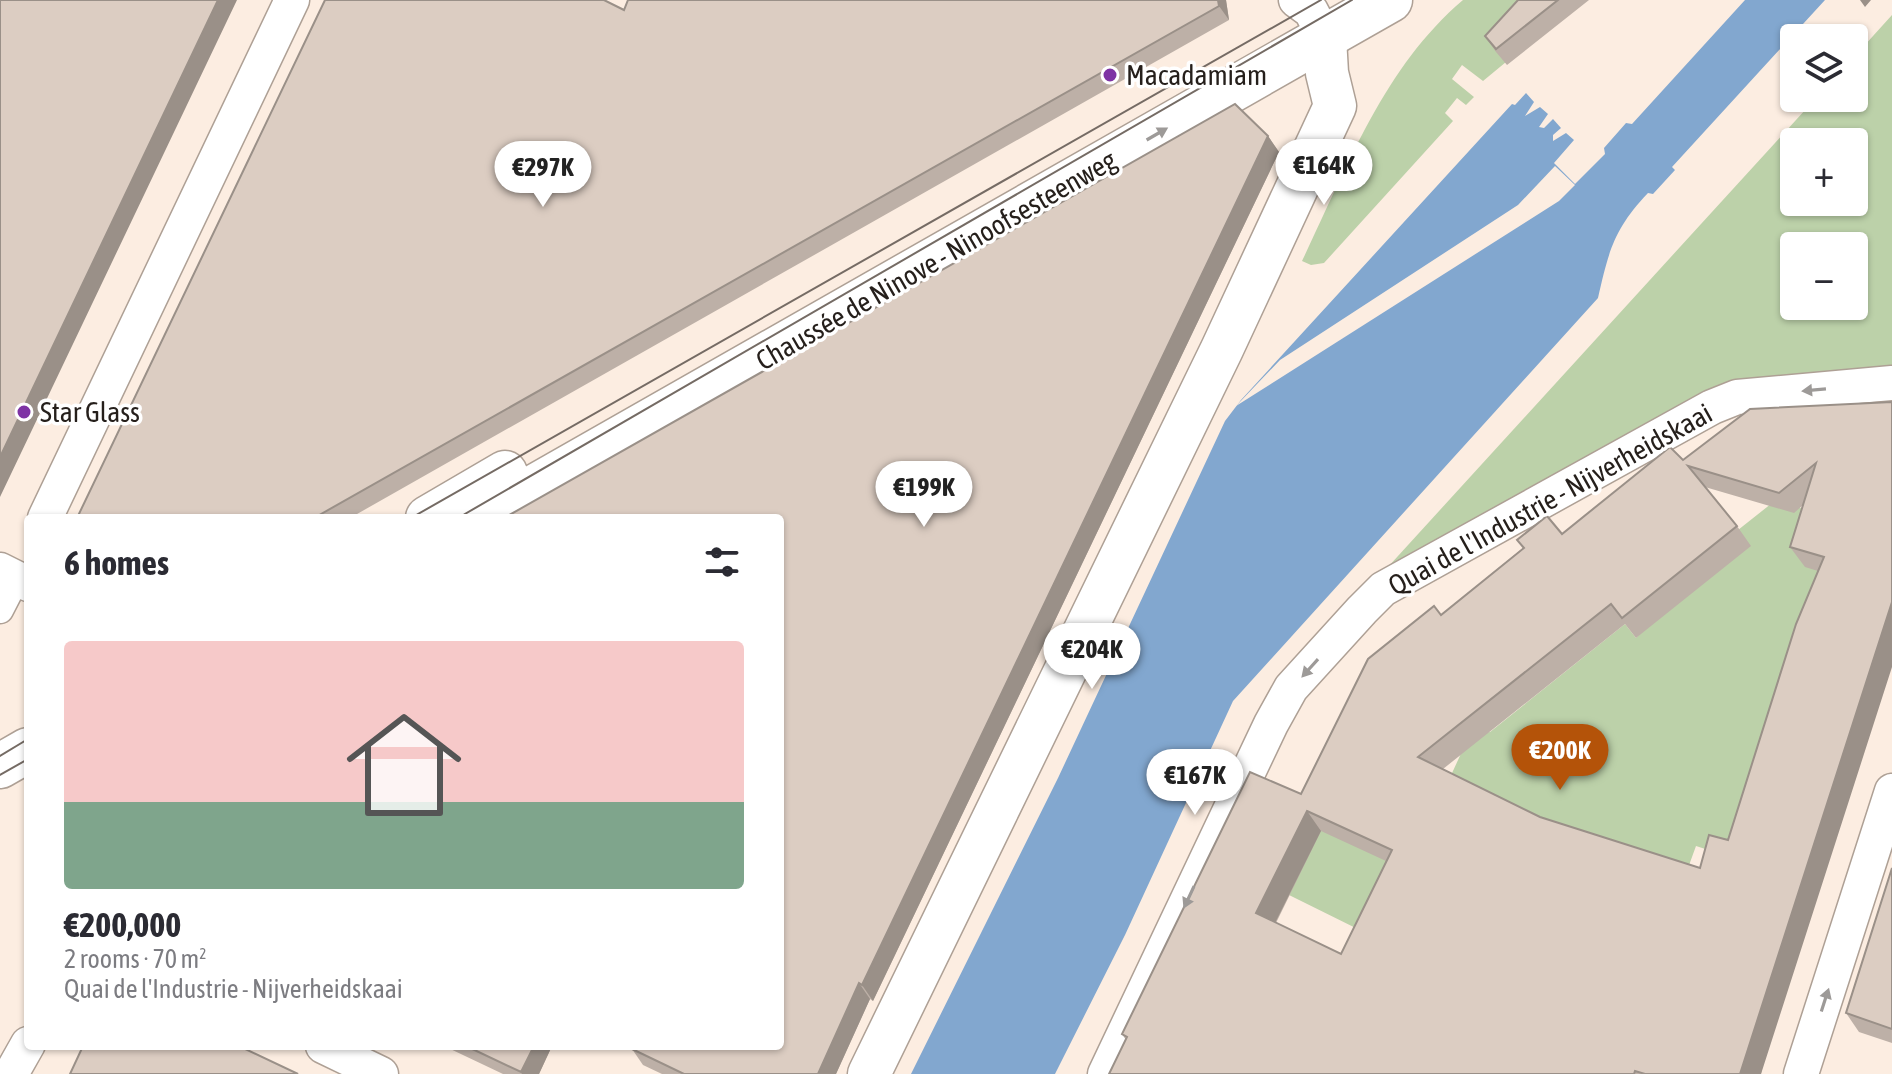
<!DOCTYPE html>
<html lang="en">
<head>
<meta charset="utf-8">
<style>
	:root { --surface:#fff; --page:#f2f2f3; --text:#2b2b33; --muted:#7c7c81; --line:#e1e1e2; --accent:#b45309 }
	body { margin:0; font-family:"Asap Condensed",sans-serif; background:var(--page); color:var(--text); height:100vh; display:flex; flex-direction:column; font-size:30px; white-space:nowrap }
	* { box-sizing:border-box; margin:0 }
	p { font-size:26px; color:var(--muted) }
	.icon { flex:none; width:44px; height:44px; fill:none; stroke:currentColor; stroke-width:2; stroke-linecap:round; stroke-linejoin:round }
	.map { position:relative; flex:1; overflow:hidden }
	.side { position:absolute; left:24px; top:514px; width:760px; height:536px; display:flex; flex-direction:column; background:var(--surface); border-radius:8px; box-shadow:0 2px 6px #0004 }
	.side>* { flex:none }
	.controls { position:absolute; left:1780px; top:24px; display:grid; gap:16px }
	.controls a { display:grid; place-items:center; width:88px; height:88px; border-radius:8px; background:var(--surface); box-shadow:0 2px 6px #0004; font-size:40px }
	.price { position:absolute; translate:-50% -68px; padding:0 18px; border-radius:28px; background:#fff; color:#222; font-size:26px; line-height:52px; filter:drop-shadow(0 2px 4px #0008) }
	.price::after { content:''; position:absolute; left:50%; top:48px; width:24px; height:18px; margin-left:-12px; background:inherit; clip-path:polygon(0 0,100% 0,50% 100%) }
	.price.selected { background:var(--accent); color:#fff }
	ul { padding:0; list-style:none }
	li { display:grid; align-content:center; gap:16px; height:424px; padding:0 40px }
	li+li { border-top:2px solid var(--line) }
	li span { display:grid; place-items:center; height:248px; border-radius:8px; color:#555 }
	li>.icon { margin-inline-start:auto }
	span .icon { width:144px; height:144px; fill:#fffc; stroke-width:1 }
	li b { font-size:34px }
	h2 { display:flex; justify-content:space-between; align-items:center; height:96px; padding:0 40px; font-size:34px }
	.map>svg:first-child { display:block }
</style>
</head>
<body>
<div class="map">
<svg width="1892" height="1074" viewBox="0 0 1892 1074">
	<rect width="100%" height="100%" fill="#fcede1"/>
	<path fill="#bcd1a9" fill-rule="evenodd" d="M1463,0H1550L1563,15L1483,81L1462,65L1452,79L1474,97L1466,105L1457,98L1445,113L1453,121L1324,263L1311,265L1302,261C1347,168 1383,68 1463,0Z
		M1892,15V373L1783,379L1377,579L1816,98H1854V57ZM1794,142H1854V202H1794ZM1794,246H1854V306H1794Z
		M1786,492L1817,526L1838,577L1724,855L1696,846L1684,879L1493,996L1289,895L1326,819L1447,784L1470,734L1490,732L1625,624L1636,638L1738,530Z"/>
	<path fill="#82a7cf" d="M1745,0H1825L1672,167L1675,170L1653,194L1648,193C1614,229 1609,250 1598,298L1233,701L1125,935L1055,1074H911L1058,778L1225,421L1241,400L1512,104L1515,105L1526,93L1534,102L1525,116L1540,107L1548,114L1539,127L1544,128L1553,119L1561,128L1553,135V141L1566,133L1574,140L1554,163L1575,184L1605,154L1604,148L1626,123L1632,124Z"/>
	<path fill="#fcede1" d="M1555,166L1575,185L1559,201L1236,406L1280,360L1518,205Z"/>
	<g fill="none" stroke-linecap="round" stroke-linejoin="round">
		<defs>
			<path id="pedestrian" d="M0,610L16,579"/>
			<path id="minor" d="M1296,0L1311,11L1325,38
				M45,518L292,0
				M0,570L28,584
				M323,1046L381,1074
				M11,1074L28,1044
				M1105,1074L1271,724L1291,688L1362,610L1383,589L1712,407L1737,397L1892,383
				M1801,1074L1892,791"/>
			<path id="tertiary" d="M869,1074L1222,349L1335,106L1327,73L1325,38"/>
			<path id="primary" d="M428,518L505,473
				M480,518L1390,0
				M0,766L28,750"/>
		</defs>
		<use href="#pedestrian" stroke="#aea095" stroke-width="29"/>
		<use href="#minor" stroke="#aea095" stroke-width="37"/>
		<use href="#tertiary" stroke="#aea095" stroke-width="45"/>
		<use href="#primary" stroke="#aea095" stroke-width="47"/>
		<use href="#pedestrian" stroke="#fff" stroke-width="26"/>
		<use href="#minor" stroke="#fff" stroke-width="34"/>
		<use href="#tertiary" stroke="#fff" stroke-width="42"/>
		<use href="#primary" stroke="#fff" stroke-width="44"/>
		<path stroke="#756b64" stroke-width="2" d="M411,518L1321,0
			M458,518L1352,0
			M0,756L28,739
			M0,775L28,759"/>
	</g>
	<path fill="#bdb0a7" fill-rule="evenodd" d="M1226,0L1229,20L350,518H77L624,10Z
		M1518,0H1589L1507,65L1496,52L1485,36Z
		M1268,136L1279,152L873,1001L870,999L836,1074H662L643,1065L632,1049L780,1046Z
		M1892,402L1761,1074H1109L1126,1040L1122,1034L1301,794L1441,615L1523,548L1517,540L1562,534L1683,460ZM1705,487L1794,513L1803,505L1790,547L1805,567L1818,571L1728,840L1700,868L1540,817L1443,769L1625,624L1636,638L1751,546L1737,526ZM1321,831L1386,861L1341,954L1276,923Z
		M1892,868V1043L1859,1032L1846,1013Z
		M444,1046H552L539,1074H503Z"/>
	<path fill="#9a9088" d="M218,0H237L0,497V457Z
		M1218,0H1226L1229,20L1219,6Z
		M1860,0H1871L1865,7Z
		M1268,136L1279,152L873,1001L862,985Z
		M1892,602V667L1761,1074H1740Z
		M1307,811L1321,831L1270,933L1256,913Z
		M859,983L870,999L836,1074H818Z
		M534,1046H552L539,1074H522L521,1072Z"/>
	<path fill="#dccdc2" stroke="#9a9088" stroke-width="2" fill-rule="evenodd" d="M0,0H218L0,457Z
		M325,0H604L624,10L628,0H1218L1219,6L314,518H77Z
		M1518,0H1558L1496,49L1485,36Z
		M1235,104L1268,136L862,985L859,983L818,1074H684L632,1049L634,1046H780V518H504Z
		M1892,402V602L1740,1074H1645L1635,1071L1634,1074H1109L1127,1037L1122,1034L1250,772L1301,794L1368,659L1434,606L1441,615L1524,548L1517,540L1547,516L1562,534L1670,447L1683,460L1750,409ZM1816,463L1790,547L1824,557L1796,624L1728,840L1709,835L1700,868L1540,817L1418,757L1611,604L1622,618L1737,526L1688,466L1779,493ZM1307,811L1392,850L1341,954L1256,913Z
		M1892,868V1029L1846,1013Z
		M83,1046H239L298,1074H70Z
		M466,1046H534L521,1072Z"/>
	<defs><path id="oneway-solid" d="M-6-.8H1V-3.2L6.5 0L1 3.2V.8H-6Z" transform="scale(2)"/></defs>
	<g fill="#9d9a98">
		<use href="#oneway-solid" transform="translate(1157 134) rotate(-30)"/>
		<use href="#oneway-solid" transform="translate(1814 390) rotate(175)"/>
		<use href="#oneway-solid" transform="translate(1310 668) rotate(132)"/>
		<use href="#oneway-solid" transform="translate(1189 897) rotate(115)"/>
		<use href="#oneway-solid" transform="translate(1825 1000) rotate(-72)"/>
	</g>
	<g fill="#7e33a4" stroke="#fff" stroke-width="3">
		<circle cx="1110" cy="75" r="8"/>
		<circle cx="24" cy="412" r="8"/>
	</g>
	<g text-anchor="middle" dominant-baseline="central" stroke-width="7" stroke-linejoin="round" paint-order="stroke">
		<g font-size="28" fill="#251f1b" stroke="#fff" text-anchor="start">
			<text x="1126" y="75">Macadamiam</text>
			<text x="40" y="412">Star Glass</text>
		</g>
		<g font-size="28" fill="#251f1b" stroke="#fff">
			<text transform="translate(936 260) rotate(-30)">Chaussée de Ninove - Ninoofsesteenweg</text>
			<text transform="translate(1550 499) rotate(-29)">Quai de l'Industrie - Nijverheidskaai</text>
		</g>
	</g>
</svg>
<div class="controls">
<a><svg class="icon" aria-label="layers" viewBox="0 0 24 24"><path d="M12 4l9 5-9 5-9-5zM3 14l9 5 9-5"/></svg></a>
<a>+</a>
<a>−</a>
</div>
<b class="price" style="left:1324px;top:207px">€164K</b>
<b class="price" style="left:543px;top:209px">€297K</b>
<b class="price" style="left:924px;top:529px">€199K</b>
<b class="price" style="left:1092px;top:691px">€204K</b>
<b class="price selected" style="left:1560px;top:792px">€200K</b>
<b class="price" style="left:1195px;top:817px">€167K</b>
<section class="side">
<h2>6 homes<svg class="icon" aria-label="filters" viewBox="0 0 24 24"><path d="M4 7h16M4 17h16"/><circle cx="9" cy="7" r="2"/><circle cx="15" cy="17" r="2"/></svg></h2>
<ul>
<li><span style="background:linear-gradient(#f6c9c9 65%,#7fa58c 0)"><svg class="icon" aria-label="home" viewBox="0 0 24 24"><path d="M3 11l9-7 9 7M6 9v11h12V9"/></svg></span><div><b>€200,000</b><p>2 rooms · 70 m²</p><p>Quai de l'Industrie - Nijverheidskaai</p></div></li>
</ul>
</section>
</div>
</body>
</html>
